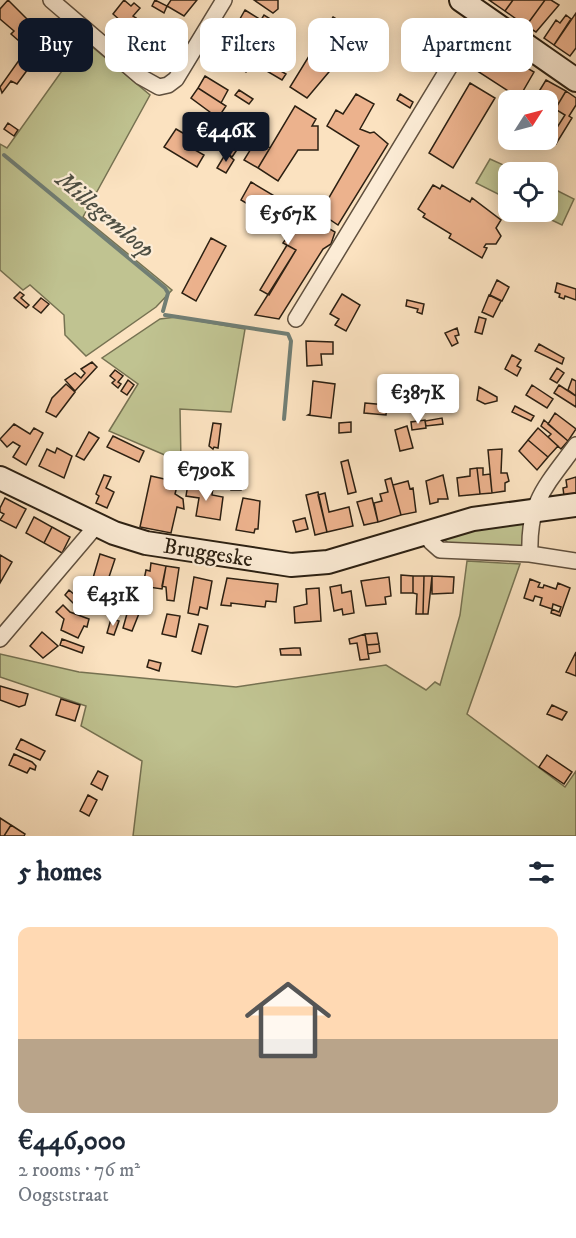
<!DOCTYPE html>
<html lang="en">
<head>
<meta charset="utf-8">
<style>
	:root { --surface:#fff; --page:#f2f2f3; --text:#1f2937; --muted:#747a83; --accent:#111827 }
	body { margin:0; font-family:"IM FELL DW Pica",serif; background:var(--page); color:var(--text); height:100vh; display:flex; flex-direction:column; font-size:22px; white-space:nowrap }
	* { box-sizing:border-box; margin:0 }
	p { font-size:20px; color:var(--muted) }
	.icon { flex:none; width:33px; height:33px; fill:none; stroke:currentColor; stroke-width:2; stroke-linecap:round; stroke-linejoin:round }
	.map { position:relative; height:836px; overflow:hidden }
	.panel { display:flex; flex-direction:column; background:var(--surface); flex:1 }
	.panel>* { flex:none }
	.top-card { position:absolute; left:18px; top:18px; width:540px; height:54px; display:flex; gap:12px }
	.needle { width:39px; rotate:54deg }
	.fabs { position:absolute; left:498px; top:90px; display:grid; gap:12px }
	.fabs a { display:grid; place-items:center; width:60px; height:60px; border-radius:12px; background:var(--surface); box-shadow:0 3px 15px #0003; font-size:30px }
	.price { position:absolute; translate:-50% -51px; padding:0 14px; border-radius:6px; background:#fff; color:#222; font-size:20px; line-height:39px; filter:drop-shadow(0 2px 3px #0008) }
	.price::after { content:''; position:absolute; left:50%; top:36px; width:18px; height:14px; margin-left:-9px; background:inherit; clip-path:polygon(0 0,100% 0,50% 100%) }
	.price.active { background:var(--accent); color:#fff }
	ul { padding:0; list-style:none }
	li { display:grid; align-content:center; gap:12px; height:318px; padding:0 18px }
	li span { display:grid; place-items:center; height:186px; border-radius:12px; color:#555 }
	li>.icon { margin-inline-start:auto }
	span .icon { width:108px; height:108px; fill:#fffc; stroke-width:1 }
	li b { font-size:26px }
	h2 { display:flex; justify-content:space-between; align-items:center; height:72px; padding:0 18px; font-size:26px }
	.pill { padding:0 21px; border-radius:12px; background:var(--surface); box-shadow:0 3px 15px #0003; font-size:21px; line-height:54px }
	.pill.active { background:var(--accent); color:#fff }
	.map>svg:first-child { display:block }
</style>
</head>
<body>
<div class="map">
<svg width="576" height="836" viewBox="0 0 576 836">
	<rect width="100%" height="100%" fill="#fbe2c0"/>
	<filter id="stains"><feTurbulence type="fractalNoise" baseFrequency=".00333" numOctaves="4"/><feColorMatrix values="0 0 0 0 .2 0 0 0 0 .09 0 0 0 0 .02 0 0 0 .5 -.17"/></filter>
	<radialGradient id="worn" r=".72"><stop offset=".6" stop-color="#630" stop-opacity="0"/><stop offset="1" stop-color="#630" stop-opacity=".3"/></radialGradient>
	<path fill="#c0c391" stroke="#767252" stroke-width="1.5" d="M84,40L150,95L83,217L172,290L156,307L86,356L65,335L64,315L30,285L23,290L0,270V144L7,148Z
		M490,159L519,172H508V199L476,183Z
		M548,186L574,199L562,225L535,212H548Z
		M176,317L245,329L231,412L180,409L181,462L109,431L138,384L102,358L160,319Z
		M523,522L526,527L524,546L449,544L444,539L475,529Z
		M467,561L520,564L467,714L565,787L576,771V836H133L142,761L81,726L86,706L0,677V654L79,672L236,687L386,665L426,690L435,682L440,685L460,615Z"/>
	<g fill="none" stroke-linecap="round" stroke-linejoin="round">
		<path stroke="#717e74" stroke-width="4" d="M4,155L165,288L168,293L163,311
			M165,315L288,334L291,341L284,419"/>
	</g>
	<path fill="#ecb28d" stroke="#2c2012" stroke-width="1.5" d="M8,0L33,25L19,41L11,34L14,31L0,19V9Z
		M124,0L131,6L134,3L140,8L133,16L136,18L124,31L118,26L122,22L113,14Z
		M155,0L167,6L164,13L152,6Z
		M171,0H197L184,16L167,6Z
		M254,0H278V9L273,13Z
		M489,0H513L505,11Z
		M513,0H545L526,26L505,11Z
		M545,0H551L559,5L536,32L526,26Z
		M245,10L261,20L264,15L272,20L262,36L254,31L247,42L232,33Z
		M576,13V48L570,56L554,45Z
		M566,15L571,19L554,45L544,38L556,20L560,23Z
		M333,17L361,34L340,69L334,66L307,98L290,87Z
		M50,31L70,49L59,62L52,56L48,61L38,52V44Z
		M482,41L534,72L519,98L468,65Z
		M226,44L253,61L246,72L219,55Z
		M22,56L26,59L23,64L28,69L17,84L11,81L2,93L0,87Z
		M269,64L286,74L282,80L265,70Z
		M205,76L228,90L221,103L198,88Z
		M546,80L566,91L548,121V100L535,98Z
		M470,83L495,98L453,168L429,153Z
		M198,88L226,106L218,118L191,98Z
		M239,90L253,99L249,104L235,95Z
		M566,91L576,98V105L569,116L572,118L556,144L549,140L565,115L555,109Z
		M356,94L374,104L360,129L370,133L374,132L388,144L338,225L320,213L359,146L327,126L336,110L343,114Z
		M400,94L413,102L410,108L397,100Z
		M295,106L316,119L312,126H318V150H298L278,181L258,168Z
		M8,123L18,130L14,136L4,129Z
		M176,129L200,143L195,150L204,155L197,167L164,147Z
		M234,131L245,138L232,157L223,149Z
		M257,139L270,148L258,168L244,160Z
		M226,153L234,160L226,173L217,168Z
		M251,182L335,232L331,244L323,249L279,319L255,315L296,250L283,243L288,236L252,215L256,209L241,200Z
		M433,185L440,189L442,185L470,202L472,198L501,220L496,228L501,236L496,244H486L484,247L487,248L482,258L449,238L451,234L423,217L425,214L418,209Z
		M211,238L226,246L196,301L182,293Z
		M287,245L296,250L269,295L260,290Z
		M497,280L509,287L502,301L490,295Z
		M557,283L576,289V300L565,296L564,299L559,297L560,294L555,292Z
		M20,292L24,295L21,298L29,305L26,308L14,298Z
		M342,294L360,305L346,331L335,325L339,319L330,314Z
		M489,295L501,301L493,317L482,312Z
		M41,298L49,304L41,313L33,307Z
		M407,300L424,304L422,314L417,312L418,309L406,306Z
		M479,317L486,319L482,334L475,332Z
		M457,328L459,335L455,336L458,343L452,346L445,333Z
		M306,341L333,342V354H321L322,365L307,366Z
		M539,344L564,358L562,364L535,351Z
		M512,355L521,360L517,366L521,368L517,376L505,369Z
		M92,362L97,367L75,391L65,380L75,373L81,378L85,373L81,369Z
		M557,368L564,373L557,383L550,379Z
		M115,370L123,376L118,382L121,384L118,388L112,383L115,380L110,376Z
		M572,379L576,381V396L568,390Z
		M128,380L134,385L127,395L121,391Z
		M313,381L335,384L331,418L308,415L310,414Z
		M66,384L75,392L56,417L46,412L52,398Z
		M532,385L553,399L547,408L526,395Z
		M559,385L576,396V407L554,393Z
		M479,387L497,397V401L485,404L477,400Z
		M365,403L387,405L386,415L364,413Z
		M515,406L534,416L531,421L512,412Z
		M555,413L576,429L568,441L548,424Z
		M442,418L443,424L426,426L425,421Z
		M425,420L426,428L412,430L411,422Z
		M544,420L568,441L561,449L548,437L551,434L541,426Z
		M351,422V432L339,433V423Z
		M213,423L221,424L218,448L214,447L213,449L209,446Z
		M14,424L30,434L34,428L43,433L26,465L13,457L20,446L13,442L7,447L0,439Z
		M407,426L413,448L400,451L395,430Z
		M538,428L558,446L548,457L528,440Z
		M89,432L99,438L84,460L76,456Z
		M113,436L144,451L139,462L107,447Z
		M528,440L548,457L537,470L519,451Z
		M57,448L72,456L64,478L39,466L47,449L55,453Z
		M502,449L501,473H507L509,481L505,483V491L492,493L488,450Z
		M229,460H238L237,471H229Z
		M348,460L356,492L348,494L341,462Z
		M477,468L480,494L459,496L457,478L470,476V469Z
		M477,468H483V475L490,474L492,493L480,494Z
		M104,475L111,477L106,488L114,492L107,508L96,503L99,496L96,494Z
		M443,475L448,499H438V502L430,504L426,481Z
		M151,476L178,482L175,494L183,499L184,509L177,507L171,533L140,527Z
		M231,476H241V490H231Z
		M576,477V494L564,496L563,488L567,487L566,480Z
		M391,478L401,515L378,522L374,503L382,501L380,494L388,492L385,480Z
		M408,481L410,489L413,488L416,512L401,515L393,485Z
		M188,484L213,487L212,495L223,497L220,520L196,516L199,498L186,496Z
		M318,492L327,532L315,535L306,495Z
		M325,493L329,512L349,507L353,526L327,532L318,495Z
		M5,498L26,509L16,528L0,520L4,514L0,512V508Z
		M243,498L260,501L258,529H255L254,533L236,530Z
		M372,498L378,522L364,525L357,502Z
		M34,517L52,527L44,543L26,533Z
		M305,518L308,529L296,532L293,521Z
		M52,527L70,537L62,553L44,543Z
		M100,554L115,559L107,583L93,578Z
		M0,555L12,562L0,583Z
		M151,563L166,566L162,589L148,587L150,581L144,580L146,570L150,571Z
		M166,566L179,568L174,601L167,600L166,587L162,586Z
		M401,575L413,576V593H401Z
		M413,576H424L423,614H416L417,594L413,593Z
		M424,576H432L428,614H423Z
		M432,576L454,577L453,593L432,594Z
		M194,577L212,581L207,609L200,607L198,615L188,613Z
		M389,577L391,596L385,597L386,604L366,606L361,581Z
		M227,578L278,584L276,602L266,601L265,607L231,603V606L221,605Z
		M530,579L540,583L538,587L543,588L544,585L556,589L558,583L570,588L560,616L551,613L552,609L559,612L561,607L553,604L552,609L540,605L542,598L535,596L533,601L524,598Z
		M341,585L342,593L351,591L354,613L343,615L342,609L334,611L330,587Z
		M319,588L321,621L295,623L294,607L307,604L306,589Z
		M69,590L82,601L77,607L65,595Z
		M130,603L142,606L132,631L123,628Z
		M63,605L70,612L89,619L87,627L84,626L78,638L61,630L64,619L56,612Z
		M167,614L180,616L176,637L162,634Z
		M111,619L119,621L114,635L107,633Z
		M199,624L208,626L201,654L192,651Z
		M42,632L58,646L43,658L30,646Z
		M377,633L379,644L367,645L365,634Z
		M365,634L369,659L360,660L357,643L350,644L349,639Z
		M62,639L84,647L82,653L60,645Z
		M379,644L380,652L368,654L367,645Z
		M294,648H300L301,655H281L280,649Z
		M576,652V676L566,672Z
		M149,660L161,663L159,671L147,667Z
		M0,686L28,694L25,705L19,707L0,700Z
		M61,699L80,705L75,721L56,715Z
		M552,705L567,712L562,720L547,714Z
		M21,739L45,751L40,760L16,749Z
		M14,754L32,762L36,766L35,770L30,768L27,773L9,765Z
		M547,755L572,772L564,784L539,767Z
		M98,771L108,776L102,790L91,784Z
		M88,795L97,800L89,816L80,811Z
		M0,818L11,825L4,836H0Z
		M11,825L25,834L24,836H4Z"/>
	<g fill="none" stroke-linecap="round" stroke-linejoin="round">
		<defs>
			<path id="street" d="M51,0L141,77L159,87L168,85L176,79L224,0
				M296,319L481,15
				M426,532L431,542L440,550L530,554L576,561
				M530,554C528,501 546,486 576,445
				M0,639L96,526"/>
			<path id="secondary" d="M461,0L576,80
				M0,478L114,533L146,543L291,565L328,562L473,519L576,505"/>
		</defs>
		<use href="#street" stroke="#60503e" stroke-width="18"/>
		<use href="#secondary" stroke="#2c2012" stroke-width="26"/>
		<use href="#street" stroke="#fcecd6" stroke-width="15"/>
		<use href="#secondary" stroke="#fcecd6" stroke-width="22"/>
	</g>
	<g text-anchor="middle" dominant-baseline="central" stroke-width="4.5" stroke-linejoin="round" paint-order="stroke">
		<g font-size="22" fill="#2c2012" stroke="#fcecd6">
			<text transform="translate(208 553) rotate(9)">Bruggeske</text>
		</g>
		<g font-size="24" font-style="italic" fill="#4e4f43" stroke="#fcecd6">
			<text transform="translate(105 215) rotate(40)">Millegemloop</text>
		</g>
	</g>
	<rect width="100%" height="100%" filter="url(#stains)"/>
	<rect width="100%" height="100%" fill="url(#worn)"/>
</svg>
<div class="fabs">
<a><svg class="needle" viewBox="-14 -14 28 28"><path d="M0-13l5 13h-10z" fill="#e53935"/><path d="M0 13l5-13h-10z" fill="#747a83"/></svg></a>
<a><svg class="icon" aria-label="locate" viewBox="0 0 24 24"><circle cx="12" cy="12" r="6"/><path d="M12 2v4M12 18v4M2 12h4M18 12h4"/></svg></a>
</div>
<b class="price active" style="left:226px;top:163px">€446K</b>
<b class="price" style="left:288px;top:246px">€567K</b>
<b class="price" style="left:418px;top:425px">€387K</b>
<b class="price" style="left:206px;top:502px">€790K</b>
<b class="price" style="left:113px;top:627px">€431K</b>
<div class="top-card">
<a class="pill active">Buy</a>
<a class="pill">Rent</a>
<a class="pill">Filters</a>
<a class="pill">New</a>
<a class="pill">Apartment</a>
</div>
</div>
<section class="panel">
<h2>5 homes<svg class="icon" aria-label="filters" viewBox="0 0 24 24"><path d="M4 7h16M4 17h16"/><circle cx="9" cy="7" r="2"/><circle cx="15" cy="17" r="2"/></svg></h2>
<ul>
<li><span style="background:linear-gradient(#ffd9b3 60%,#b9a48a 0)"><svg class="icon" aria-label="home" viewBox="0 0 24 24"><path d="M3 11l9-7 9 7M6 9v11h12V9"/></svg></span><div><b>€446,000</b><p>2 rooms · 76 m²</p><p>Oogststraat</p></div></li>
</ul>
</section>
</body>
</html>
